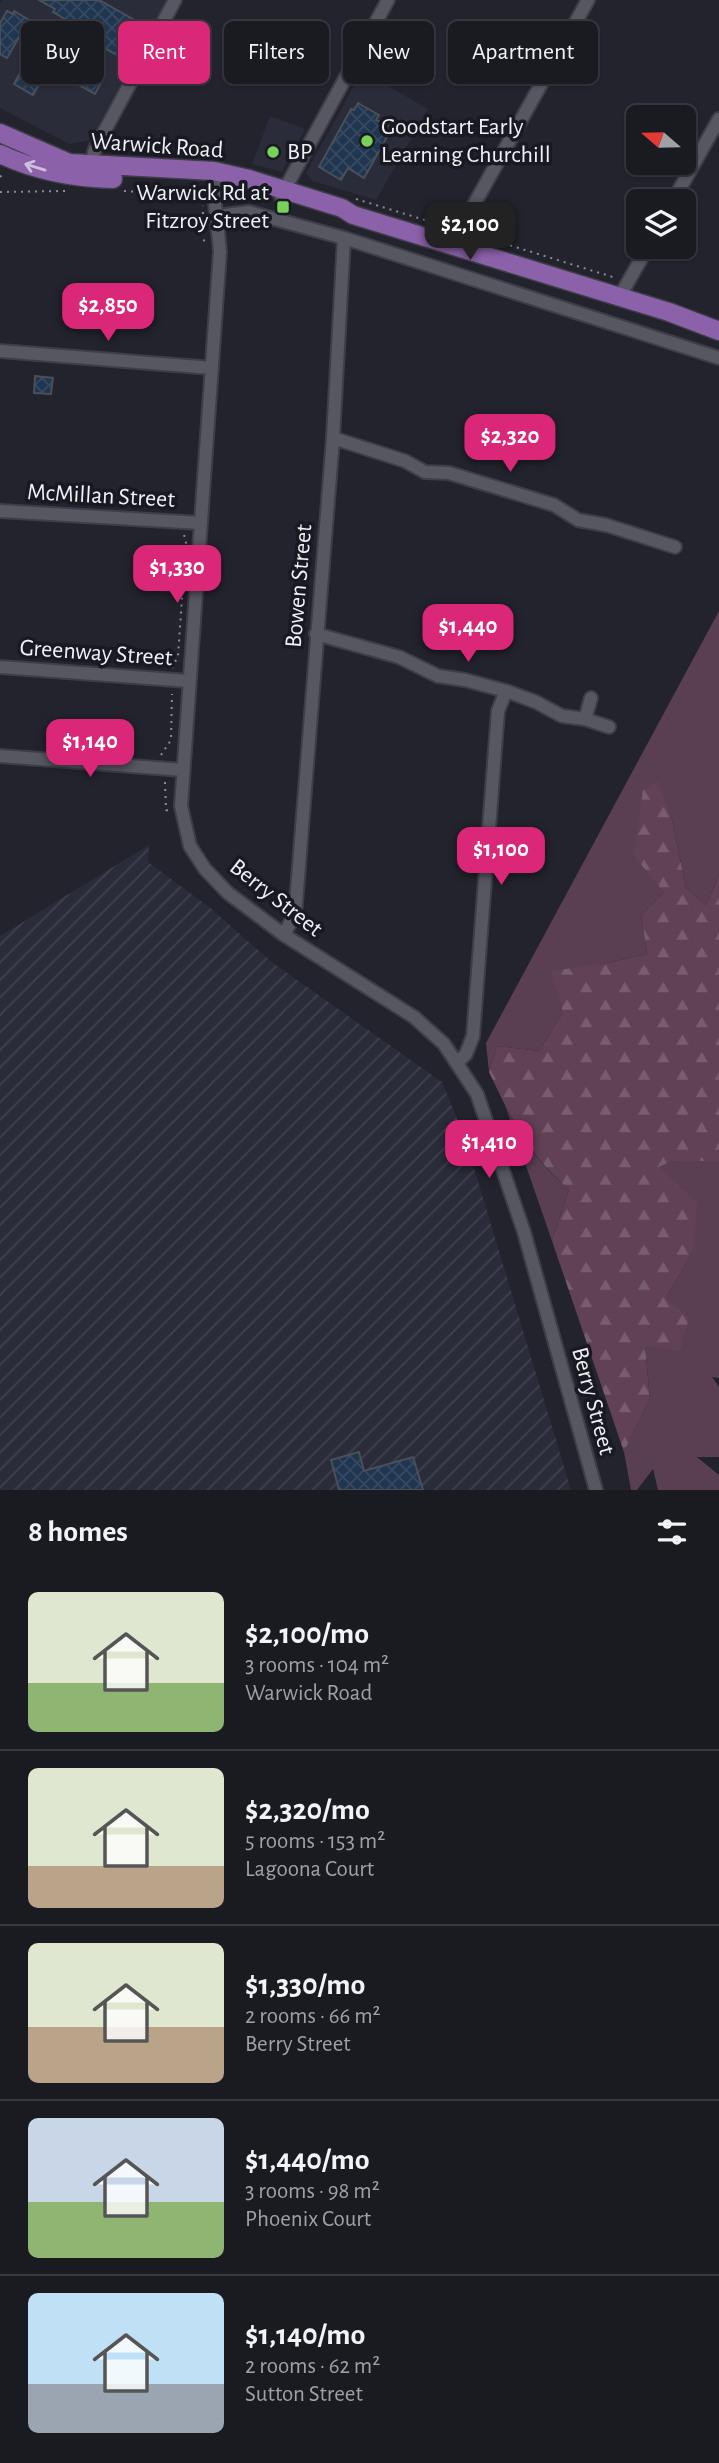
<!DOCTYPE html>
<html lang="en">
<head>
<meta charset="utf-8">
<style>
	:root { --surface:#1a1a21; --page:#27272e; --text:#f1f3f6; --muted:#9fa1a5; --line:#38383f; --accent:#db2777 }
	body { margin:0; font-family:"Alegreya Sans",sans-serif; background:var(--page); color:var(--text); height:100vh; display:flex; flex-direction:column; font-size:26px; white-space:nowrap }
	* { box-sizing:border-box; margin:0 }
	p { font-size:23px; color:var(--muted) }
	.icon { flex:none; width:38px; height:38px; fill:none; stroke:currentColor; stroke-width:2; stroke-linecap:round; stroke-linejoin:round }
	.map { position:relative; height:1490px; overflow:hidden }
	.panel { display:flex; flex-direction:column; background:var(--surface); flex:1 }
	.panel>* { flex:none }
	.hud { position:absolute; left:21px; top:21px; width:677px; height:63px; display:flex; gap:14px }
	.needle { width:46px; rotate:290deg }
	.fabs { position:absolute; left:626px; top:105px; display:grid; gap:14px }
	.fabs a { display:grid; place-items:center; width:70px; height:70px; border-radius:10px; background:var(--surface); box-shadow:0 2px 5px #0004,0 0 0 2px var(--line); font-size:35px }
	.price { position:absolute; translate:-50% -60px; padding:0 16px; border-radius:14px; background:var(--accent); color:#fff; font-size:23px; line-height:46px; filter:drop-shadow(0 2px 4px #0008) }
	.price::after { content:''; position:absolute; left:50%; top:42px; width:21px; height:16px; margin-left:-10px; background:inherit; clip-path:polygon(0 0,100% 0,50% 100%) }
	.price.current { background:#222; color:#fff }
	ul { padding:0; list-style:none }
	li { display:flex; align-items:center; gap:21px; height:175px; padding:0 28px }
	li+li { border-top:2px solid var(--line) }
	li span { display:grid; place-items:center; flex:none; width:196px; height:140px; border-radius:10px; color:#555 }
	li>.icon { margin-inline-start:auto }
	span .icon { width:84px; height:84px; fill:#fffc; stroke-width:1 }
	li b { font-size:30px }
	h2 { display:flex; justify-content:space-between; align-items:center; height:84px; padding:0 28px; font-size:30px }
	.chip { padding:0 24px; border-radius:10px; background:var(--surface); box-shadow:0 2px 5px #0004,0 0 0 2px var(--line); font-size:24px; line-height:63px }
	.chip.current { background:var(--accent); color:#fff }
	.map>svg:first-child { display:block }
</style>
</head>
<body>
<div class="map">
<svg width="719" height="1490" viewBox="0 0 719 1490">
	<defs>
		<pattern id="industrial-furrows" width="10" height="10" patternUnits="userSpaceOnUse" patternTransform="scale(1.75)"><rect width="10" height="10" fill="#2b2c3a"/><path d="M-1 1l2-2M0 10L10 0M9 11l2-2" fill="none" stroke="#40414e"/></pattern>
		<pattern id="forest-firs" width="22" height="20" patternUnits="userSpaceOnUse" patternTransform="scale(1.75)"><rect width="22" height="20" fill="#604156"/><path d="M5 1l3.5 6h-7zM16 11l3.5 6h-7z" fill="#775d6f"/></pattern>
		<pattern id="building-cross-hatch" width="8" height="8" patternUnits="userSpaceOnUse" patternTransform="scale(1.75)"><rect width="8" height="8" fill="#20354f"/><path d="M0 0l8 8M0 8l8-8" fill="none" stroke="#364960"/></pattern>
	</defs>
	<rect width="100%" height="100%" fill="#22232c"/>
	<path fill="#2b2c3a" d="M2,0H166L90,140L70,144L0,108V4Z
		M362,71L428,109L376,200L312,181L306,173Z
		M270,116L305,129L282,172L252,164Z"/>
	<path fill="url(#industrial-furrows)" d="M149,845L148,862L209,907L273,963L442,1082L465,1138L571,1490H0V936Z"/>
	<path fill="#5a3f51" d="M719,611V874L706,905L686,888L671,815L657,782L664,892L641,915L647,954L602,964L563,1012L539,1051L497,1046L489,1072L486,1043Z
		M505,1105C520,1139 541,1166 569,1189L552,1241Z
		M673,1161H719V1378L712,1377L719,1387V1457H697L719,1475V1490H658L653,1469L637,1490H631L624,1452L650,1399L645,1346L666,1298L693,1251L659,1167Z"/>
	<path fill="url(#forest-firs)" d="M658,782L671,815L686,888L706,905L719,874V1161H673L659,1167L697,1203L693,1251L666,1298L689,1319L680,1351L645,1346L650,1399L624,1452L552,1241L569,1189C526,1152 513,1122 489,1072L497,1046L539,1051L563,1012L551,971L602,964L647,954L641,915L664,892L634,856L643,789Z"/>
	<path fill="url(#building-cross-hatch)" stroke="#495058" stroke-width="2" d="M39,0H99L136,21L117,55L86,37L88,33L53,12L55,9Z
		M7,11L13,14L14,11L29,20L7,58L0,54V23Z
		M43,32L62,43L59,49L105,75L95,94L48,68L33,95L14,84Z
		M358,103L379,115L376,120L392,128L364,178L348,168L341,180L319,167L351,109L354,110Z
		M35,376L53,378L51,394L34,393Z
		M359,1452L364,1471L413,1457L423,1490H339L331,1460Z"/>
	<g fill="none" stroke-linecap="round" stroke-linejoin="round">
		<defs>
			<path id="minor" d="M92,171L94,152L97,145L175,0
				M214,171V194L220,251L181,806L190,846L205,869L228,893L284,935L414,1017L444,1044L477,1094L524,1232L596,1490
				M281,196L388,0
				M673,201L719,119
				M217,216L249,212L344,238L719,358
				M452,244L588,0
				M620,296L648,247
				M0,351L212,368
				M333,438L405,461L425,472L449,473L554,505L578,520L606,525L675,547
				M0,511L200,523
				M316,634L399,657L438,676L465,680L506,691L536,702L562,716L585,719L609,727
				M0,667L188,681
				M585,719L591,698
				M0,756L183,770
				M284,935L295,913L296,903L333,438L344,238
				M458,1062L466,1054L473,1036L498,711L506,691"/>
			<path id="primary" d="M0,133L69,163L214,171L249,179L342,208L353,215L669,312L719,331
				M0,154C36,171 73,178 113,179"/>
		</defs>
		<use href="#minor" stroke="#3e3e46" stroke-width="16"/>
		<use href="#primary" stroke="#3e3e46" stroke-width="21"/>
		<path stroke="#8b8c93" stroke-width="2" stroke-dasharray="2 5" stroke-linecap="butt" d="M0,177L4,173
			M124,191L192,195L197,197L203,206
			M0,192L65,191
			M356,199L448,227
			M203,212L202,225H204
			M202,226V237L206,244
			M470,233L616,278
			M172,668L178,656L186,541L184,535
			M161,755L171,740L172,694
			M165,782L166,810L170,811"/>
		<use href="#minor" stroke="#565761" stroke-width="12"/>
		<use href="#primary" stroke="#8b62aa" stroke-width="18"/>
	</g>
	<defs><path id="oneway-shaft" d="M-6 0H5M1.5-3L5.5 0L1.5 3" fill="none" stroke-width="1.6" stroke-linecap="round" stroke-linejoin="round" transform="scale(1.75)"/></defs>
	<use stroke="#cdbfdc" href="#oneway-shaft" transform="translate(35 167) rotate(-163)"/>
	<g fill="#78d158" stroke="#191922" stroke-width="2.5">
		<circle cx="367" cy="141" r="7"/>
		<circle cx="273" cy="152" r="7"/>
		<rect x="276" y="200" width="14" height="14" rx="3.5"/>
	</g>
	<g text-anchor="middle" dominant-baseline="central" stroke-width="7" stroke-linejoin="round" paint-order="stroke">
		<g font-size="24" fill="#f0f1f7" stroke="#191922" text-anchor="start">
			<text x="381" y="127">Goodstart Early<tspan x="381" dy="28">Learning Churchill</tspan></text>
			<text x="287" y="152">BP</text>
			<text x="269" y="193" text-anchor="end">Warwick Rd at<tspan x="269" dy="28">Fitzroy Street</tspan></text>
		</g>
		<g font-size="24" fill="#f0f1f7" stroke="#191922">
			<text transform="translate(157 146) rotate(4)">Warwick Road</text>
			<text transform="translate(101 496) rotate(3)">McMillan Street</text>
			<text transform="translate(299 586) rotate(-85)">Bowen Street</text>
			<text transform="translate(96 653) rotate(4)">Greenway Street</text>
			<text transform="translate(276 898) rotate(38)">Berry Street</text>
			<text transform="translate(593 1401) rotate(75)">Berry Street</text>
		</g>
	</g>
</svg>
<div class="fabs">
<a><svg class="needle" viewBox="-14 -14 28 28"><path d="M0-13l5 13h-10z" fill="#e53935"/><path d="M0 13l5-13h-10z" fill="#9fa1a5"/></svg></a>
<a><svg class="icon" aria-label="layers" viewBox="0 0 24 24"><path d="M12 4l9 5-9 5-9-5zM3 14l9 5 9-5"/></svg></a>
</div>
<b class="price current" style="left:470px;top:262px">$2,100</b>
<b class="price" style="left:108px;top:343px">$2,850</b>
<b class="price" style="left:510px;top:474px">$2,320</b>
<b class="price" style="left:177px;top:605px">$1,330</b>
<b class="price" style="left:468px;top:664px">$1,440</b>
<b class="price" style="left:90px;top:779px">$1,140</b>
<b class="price" style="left:501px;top:887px">$1,100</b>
<b class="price" style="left:489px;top:1180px">$1,410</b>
<div class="hud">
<a class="chip">Buy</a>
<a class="chip current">Rent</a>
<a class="chip">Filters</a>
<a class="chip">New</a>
<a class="chip">Apartment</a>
</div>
</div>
<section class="panel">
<h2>8 homes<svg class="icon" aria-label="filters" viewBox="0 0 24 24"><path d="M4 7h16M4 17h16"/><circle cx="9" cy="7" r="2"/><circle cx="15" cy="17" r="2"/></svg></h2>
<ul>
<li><span style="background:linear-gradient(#dfe7d0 65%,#8fb573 0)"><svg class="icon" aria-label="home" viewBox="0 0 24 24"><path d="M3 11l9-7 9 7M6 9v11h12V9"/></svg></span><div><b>$2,100/mo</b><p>3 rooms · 104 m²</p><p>Warwick Road</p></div></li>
<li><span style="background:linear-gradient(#dfe7d0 70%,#b9a48a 0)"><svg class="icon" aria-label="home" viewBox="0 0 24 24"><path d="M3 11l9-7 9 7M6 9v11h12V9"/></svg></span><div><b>$2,320/mo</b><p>5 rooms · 153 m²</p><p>Lagoona Court</p></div></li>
<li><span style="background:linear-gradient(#dfe7d0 60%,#b9a48a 0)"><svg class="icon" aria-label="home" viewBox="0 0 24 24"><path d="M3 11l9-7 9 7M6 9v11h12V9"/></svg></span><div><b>$1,330/mo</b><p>2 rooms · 66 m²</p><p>Berry Street</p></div></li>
<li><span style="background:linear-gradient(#c9d6e8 60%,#8fb573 0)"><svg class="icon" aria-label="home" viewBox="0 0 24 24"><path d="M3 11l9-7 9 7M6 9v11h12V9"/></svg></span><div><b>$1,440/mo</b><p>3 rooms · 98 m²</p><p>Phoenix Court</p></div></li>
<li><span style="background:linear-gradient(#bfe0f5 65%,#9aa5b1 0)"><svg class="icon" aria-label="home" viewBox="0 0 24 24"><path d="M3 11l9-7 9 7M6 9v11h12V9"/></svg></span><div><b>$1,140/mo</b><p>2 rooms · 62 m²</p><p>Sutton Street</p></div></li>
</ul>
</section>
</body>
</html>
